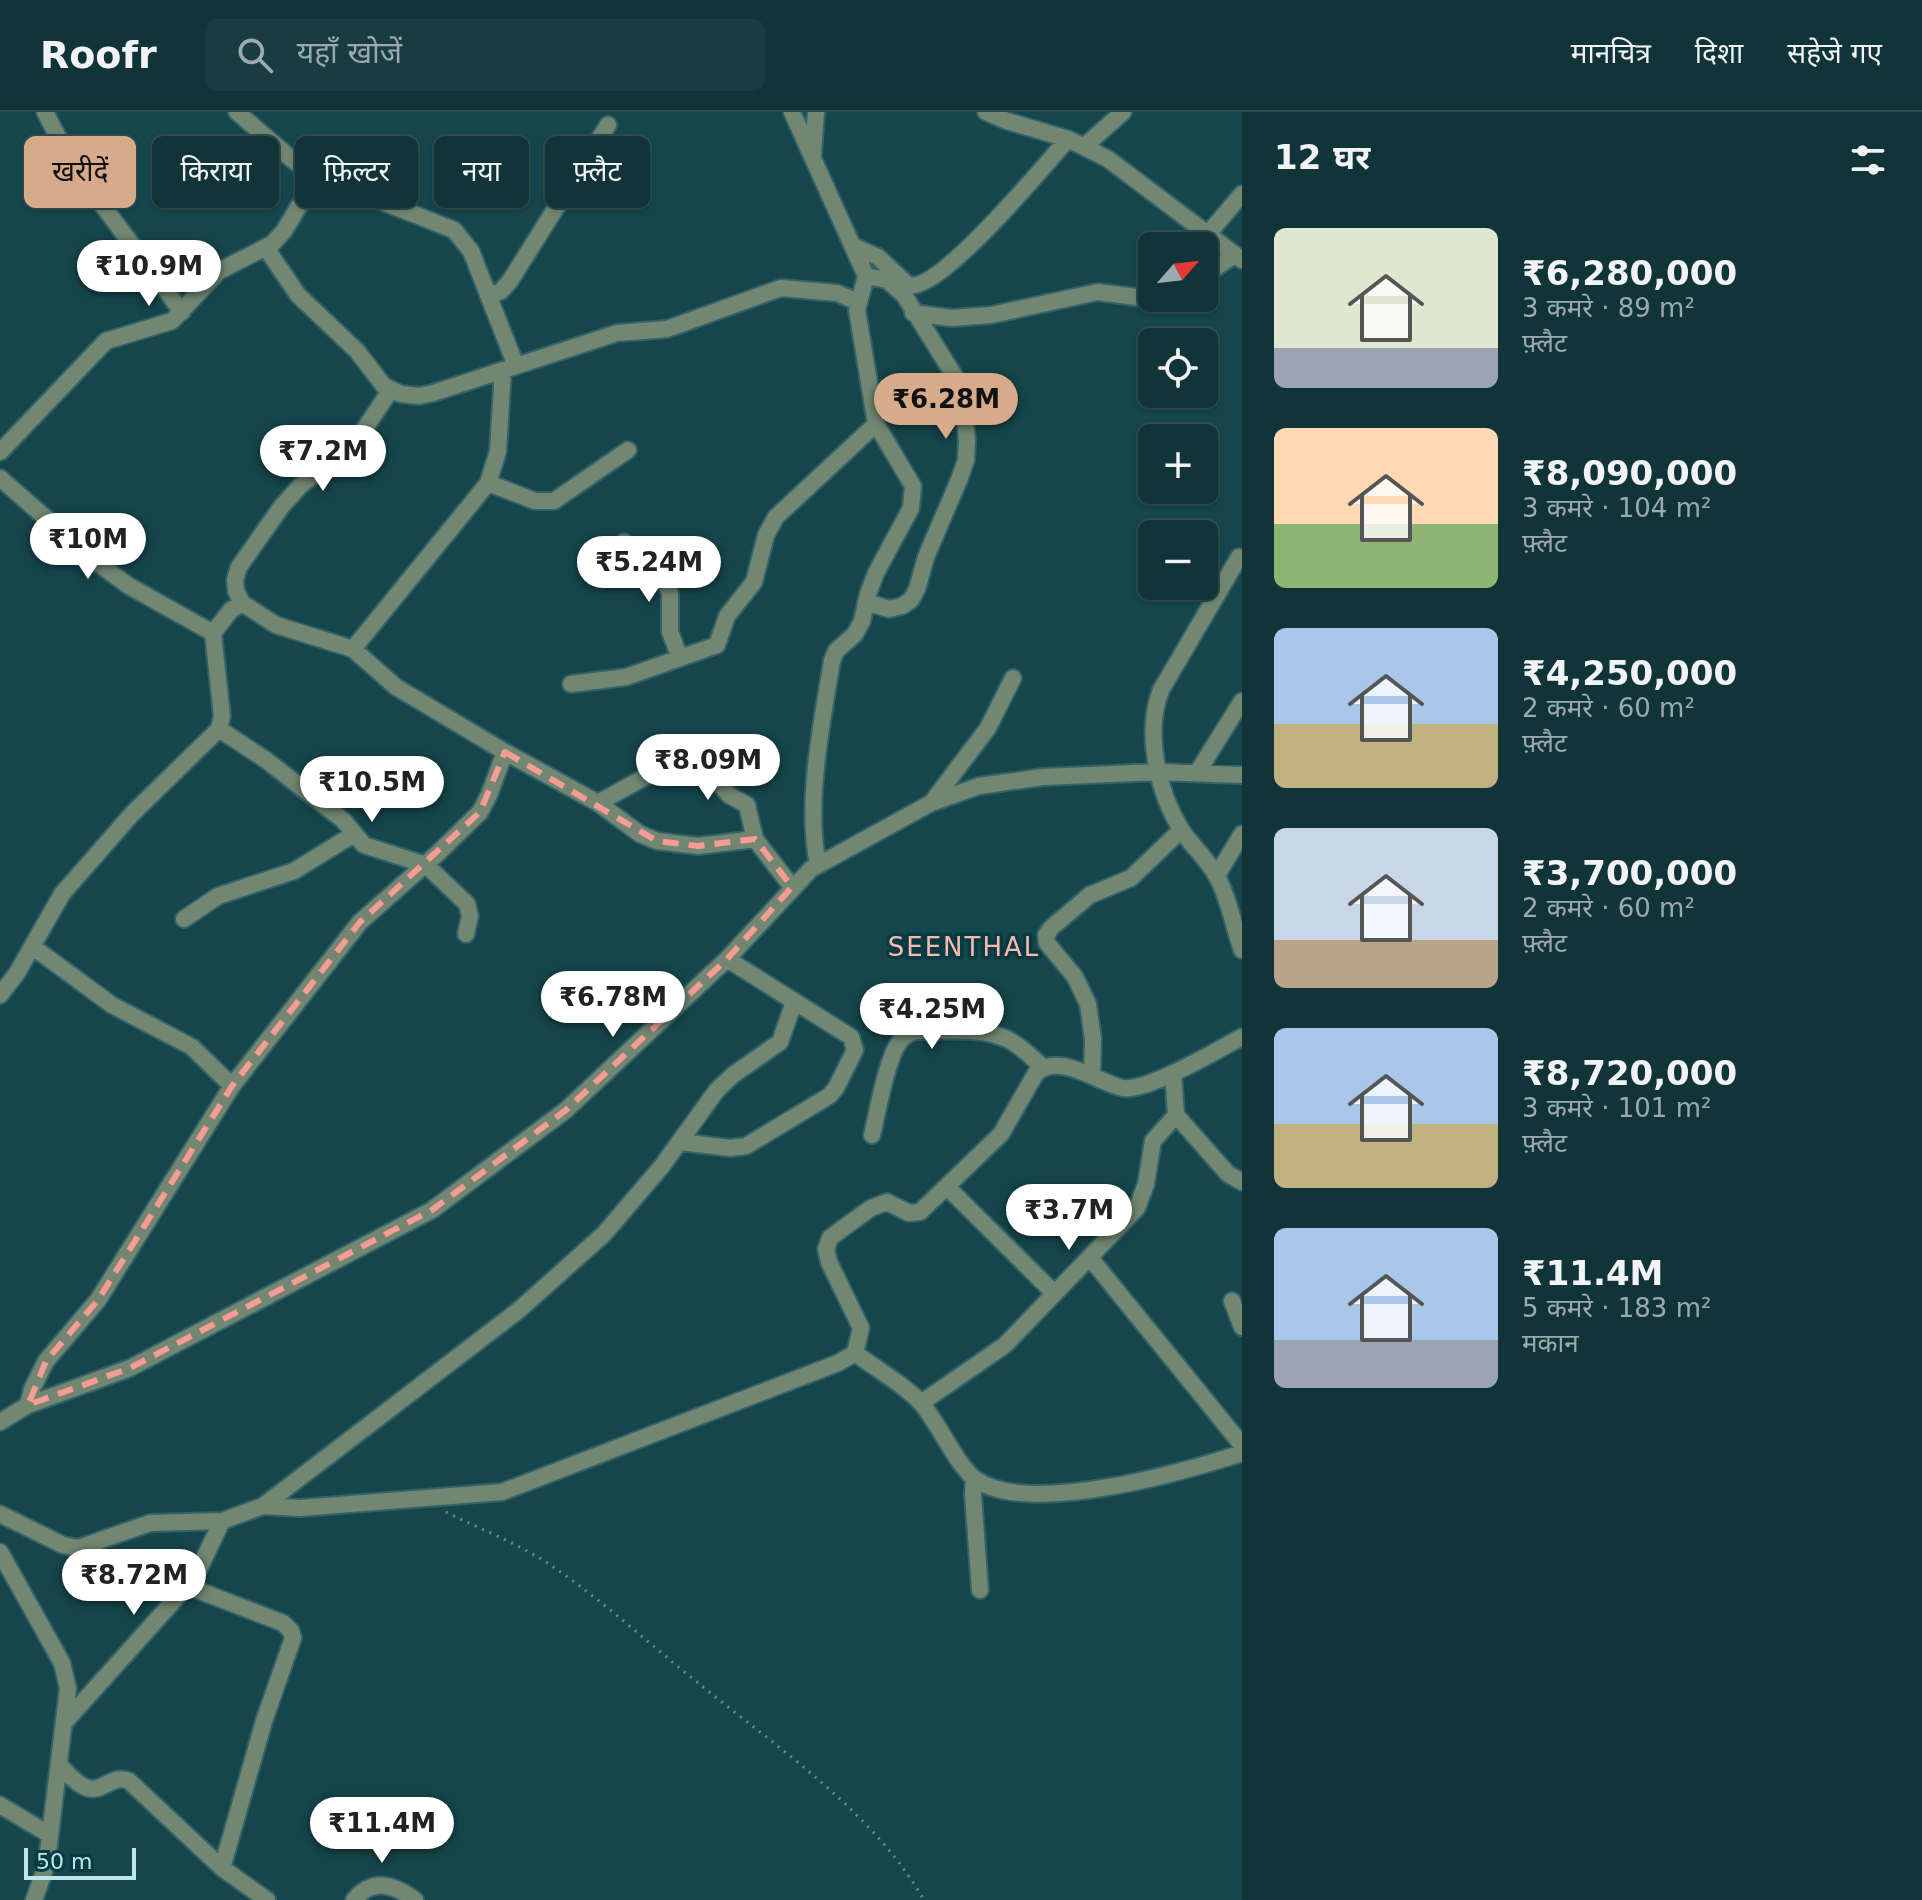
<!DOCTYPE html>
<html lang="hi">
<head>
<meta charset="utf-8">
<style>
	:root { --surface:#103438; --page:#193c40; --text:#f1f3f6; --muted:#9caaae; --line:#304f53; --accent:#d6ab8b }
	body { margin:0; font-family:"DejaVu Sans","Noto Sans Devanagari",sans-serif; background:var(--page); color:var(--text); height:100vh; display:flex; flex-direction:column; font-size:30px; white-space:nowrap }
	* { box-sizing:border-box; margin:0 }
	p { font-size:26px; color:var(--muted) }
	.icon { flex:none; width:44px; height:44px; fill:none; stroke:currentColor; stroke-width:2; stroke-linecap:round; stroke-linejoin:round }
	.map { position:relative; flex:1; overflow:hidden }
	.sheet { display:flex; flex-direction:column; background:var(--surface); width:680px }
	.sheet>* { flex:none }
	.hud { position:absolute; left:24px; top:24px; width:760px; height:72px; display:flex; gap:16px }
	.needle { width:52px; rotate:62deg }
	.buttons { position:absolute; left:1138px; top:120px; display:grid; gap:16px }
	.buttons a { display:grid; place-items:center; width:80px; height:80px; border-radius:12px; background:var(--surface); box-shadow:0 2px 6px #0004,0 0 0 2px var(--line); font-size:40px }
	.scale { position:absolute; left:24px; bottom:20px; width:112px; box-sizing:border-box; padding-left:8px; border:4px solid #bde6eb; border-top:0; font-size:22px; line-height:28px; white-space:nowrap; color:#bde6eb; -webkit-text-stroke:6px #063b41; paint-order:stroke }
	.price { position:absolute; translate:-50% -68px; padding:0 18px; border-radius:28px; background:#fff; color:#222; font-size:26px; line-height:52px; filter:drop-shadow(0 2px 4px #0008) }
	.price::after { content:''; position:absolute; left:50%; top:48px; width:24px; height:18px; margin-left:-12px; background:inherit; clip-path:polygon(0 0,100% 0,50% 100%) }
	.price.active { background:var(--accent); color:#111 }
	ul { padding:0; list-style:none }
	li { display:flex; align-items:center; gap:24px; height:200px; padding:0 32px }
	li span { display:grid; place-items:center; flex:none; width:224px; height:160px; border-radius:12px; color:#555 }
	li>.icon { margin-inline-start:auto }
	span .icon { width:96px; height:96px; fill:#fffc; stroke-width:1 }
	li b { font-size:34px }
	h2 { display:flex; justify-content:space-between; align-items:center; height:96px; padding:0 32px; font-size:34px }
	.tag { padding:0 28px; border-radius:12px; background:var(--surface); box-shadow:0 2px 6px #0004,0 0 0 2px var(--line); font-size:28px; line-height:72px }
	.tag.active { background:var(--accent); color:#111 }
	header { display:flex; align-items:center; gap:48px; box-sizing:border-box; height:112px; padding:0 40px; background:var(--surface); border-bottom:2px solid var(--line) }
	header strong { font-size:38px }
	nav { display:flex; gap:44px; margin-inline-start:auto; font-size:28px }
	.search { width:560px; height:72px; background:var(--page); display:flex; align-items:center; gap:20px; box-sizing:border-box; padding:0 28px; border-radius:12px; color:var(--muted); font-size:30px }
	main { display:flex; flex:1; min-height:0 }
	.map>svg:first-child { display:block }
</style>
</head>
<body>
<header>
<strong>Roofr</strong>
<div class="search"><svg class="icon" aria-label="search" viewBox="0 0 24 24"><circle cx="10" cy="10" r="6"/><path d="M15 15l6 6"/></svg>यहाँ खोजें</div>
<nav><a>मानचित्र</a><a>दिशा</a><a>सहेजे गए</a></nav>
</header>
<main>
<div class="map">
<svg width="1242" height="1788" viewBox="0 0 1242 1788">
	<rect width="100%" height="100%" fill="#15464b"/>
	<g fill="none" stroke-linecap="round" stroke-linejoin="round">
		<defs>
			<path id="minor" d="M45,0L72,52L182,200
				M237,0L294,49L317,64L454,118L471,139L516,254
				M792,0L866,164L857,198L876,312L913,374L911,396L876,461L868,482L862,509L855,522L836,539L832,549C822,609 805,693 818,752
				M986,0L1007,9L1068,27L1108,47L1242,148
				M1086,33L1123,0
				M813,42L816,0
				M1207,123L1242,82
				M853,134L878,145L908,173C939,181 1045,53 1068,27
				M266,136L298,183L357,239L384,274L401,282L419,284L433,281L617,221L667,217L781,176L837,181L858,190
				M866,164L887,168L904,183L957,268L964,297L967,328L966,348L959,368L926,445L917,477L911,488L902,494L889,497L866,490
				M1204,164L1234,143
				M489,184L501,179L510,169L608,13
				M913,201L952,206L991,203L1098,180L1151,187L1160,186
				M0,340L106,229L172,209L219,159L272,132L284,119L317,64
				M0,366L95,449L129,474L213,521
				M488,371L535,389H554L628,338
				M624,430L666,473L670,481V520L680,546
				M1239,445L1161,578C1144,621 1158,681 1182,719C1192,734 1207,747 1216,763C1228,783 1234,816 1242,838
				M242,491L236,479L235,468L239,455L282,394L301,373L355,331L390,279
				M353,537L488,371L498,339L503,258
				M571,572L626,565L717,533L727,504L754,470L766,423L776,405L876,312
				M219,617L266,648L343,708L364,733L426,753L467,792L470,804L466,822
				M1197,661L1242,589
				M932,690L988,616L1013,566
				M598,691L674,649L692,646L701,649L729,683L747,693L755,727L792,775
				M1217,763L1242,722
				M184,807L218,784L294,759L354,722
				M33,835L112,893L192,935L232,974
				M0,883L17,861L62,782L132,702L219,617L222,604L213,521L231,498L242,491L276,513L353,537L396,575L505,640L598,691L640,722L657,729L698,734L755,727
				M1092,963L1093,927L1088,892L1075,865L1047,831L1046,823L1052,815L1090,783L1131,766L1181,718
				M1176,1003L1228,1062L1242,1070
				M872,1023C878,999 886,948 900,929C904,923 909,921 916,919C945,919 980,915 1007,927C1020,933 1032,946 1043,955
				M681,1030L730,1036L746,1034L829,984L836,976L855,938L851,925L727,847
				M947,1075L1054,1181
				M1091,1147L1242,1333
				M1232,1189L1242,1215
				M855,1241C875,1256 906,1274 922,1292C939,1312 956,1352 975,1367C1028,1405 1183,1360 1242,1341
				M921,1291L1005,1233L1137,1096L1146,1072L1153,1029L1176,1003L1173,961
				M28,1293L32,1277L46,1249L98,1188L232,974L360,810L437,742L480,700L489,683L505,640
				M0,1310L28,1293L130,1256L432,1098L566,998L727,847L811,757L931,691L979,674L1043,665L1158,660L1242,663
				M974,1366L973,1382L980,1478
				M263,1394L300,1396L502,1380L838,1251L855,1241L861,1216L829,1150L826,1137L830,1126L842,1117L871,1096L887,1090L909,1101L920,1100L1001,1022L1036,961C1061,940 1098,971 1123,976C1147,980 1218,938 1242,925
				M0,1402L63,1433L78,1436L150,1411L222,1409L263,1394L519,1198L604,1122L662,1054L717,978L733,963L780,930L794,890
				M0,1440L62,1551L68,1576L48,1740L44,1760L34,1788
				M187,1474L283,1511L291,1519L293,1526L264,1609L222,1756
				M64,1611L187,1474L200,1455L222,1409
				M59,1653C67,1660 75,1671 85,1675C101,1683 112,1661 129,1669L222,1756L267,1788
				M0,1693L50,1723
				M354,1788C373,1765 395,1773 415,1788"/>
		</defs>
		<use href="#minor" stroke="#336368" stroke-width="20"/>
		<path stroke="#5f8d92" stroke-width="3" stroke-dasharray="2 6" stroke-linecap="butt" d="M446,1400C480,1417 517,1431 549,1452C601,1487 648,1531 697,1570C776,1635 872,1698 924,1788"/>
		<use href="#minor" stroke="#728672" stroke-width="16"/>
	</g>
	<path fill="none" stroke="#f59c94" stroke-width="6" stroke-dasharray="16 10" stroke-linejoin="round" d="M505,640L657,729L698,734L755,727L792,775L727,847L566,998L432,1098L130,1256L28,1293L46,1249L98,1188L232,974L360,810L480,700Z"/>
	<g text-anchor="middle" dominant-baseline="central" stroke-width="7" stroke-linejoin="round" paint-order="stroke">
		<g font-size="26" letter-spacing="2" fill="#fdb8b2" stroke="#063b41">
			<text x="964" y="835">SEENTHAL</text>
		</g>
	</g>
</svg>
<div class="buttons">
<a><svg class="needle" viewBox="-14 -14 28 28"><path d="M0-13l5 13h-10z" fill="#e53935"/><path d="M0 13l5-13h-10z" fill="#9caaae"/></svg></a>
<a><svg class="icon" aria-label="locate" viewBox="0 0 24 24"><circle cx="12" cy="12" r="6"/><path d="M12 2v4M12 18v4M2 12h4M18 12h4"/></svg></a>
<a>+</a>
<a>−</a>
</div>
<div class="scale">50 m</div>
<b class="price" style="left:149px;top:196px">₹10.9M</b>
<b class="price active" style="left:946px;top:329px">₹6.28M</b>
<b class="price" style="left:323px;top:381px">₹7.2M</b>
<b class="price" style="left:88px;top:469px">₹10M</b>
<b class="price" style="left:649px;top:492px">₹5.24M</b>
<b class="price" style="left:708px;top:690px">₹8.09M</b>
<b class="price" style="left:372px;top:712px">₹10.5M</b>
<b class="price" style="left:613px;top:927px">₹6.78M</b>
<b class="price" style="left:932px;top:939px">₹4.25M</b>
<b class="price" style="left:1069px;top:1140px">₹3.7M</b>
<b class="price" style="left:134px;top:1505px">₹8.72M</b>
<b class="price" style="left:382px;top:1753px">₹11.4M</b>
<div class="hud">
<a class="tag active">खरीदें</a>
<a class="tag">किराया</a>
<a class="tag">फ़िल्टर</a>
<a class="tag">नया</a>
<a class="tag">फ़्लैट</a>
</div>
</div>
<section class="sheet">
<h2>12 घर<svg class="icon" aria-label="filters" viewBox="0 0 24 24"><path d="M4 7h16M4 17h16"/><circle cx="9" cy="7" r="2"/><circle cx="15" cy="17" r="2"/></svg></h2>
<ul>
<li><span style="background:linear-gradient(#dfe7d0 75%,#9aa5b1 0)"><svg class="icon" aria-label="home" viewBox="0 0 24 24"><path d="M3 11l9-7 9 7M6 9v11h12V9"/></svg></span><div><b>₹6,280,000</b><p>3 कमरे · 89 m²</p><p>फ़्लैट</p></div></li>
<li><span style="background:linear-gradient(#ffd9b3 60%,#8fb573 0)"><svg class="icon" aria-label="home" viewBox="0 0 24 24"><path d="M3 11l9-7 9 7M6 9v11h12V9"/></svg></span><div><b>₹8,090,000</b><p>3 कमरे · 104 m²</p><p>फ़्लैट</p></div></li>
<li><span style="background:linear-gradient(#a9c7e8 60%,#c2b280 0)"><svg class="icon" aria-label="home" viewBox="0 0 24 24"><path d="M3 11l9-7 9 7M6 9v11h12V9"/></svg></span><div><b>₹4,250,000</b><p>2 कमरे · 60 m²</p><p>फ़्लैट</p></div></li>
<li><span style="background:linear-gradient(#c9d6e8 70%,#b9a48a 0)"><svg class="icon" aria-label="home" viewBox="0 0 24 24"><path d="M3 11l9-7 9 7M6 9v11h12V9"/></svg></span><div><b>₹3,700,000</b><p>2 कमरे · 60 m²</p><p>फ़्लैट</p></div></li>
<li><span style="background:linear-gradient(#a9c7e8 60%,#c2b280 0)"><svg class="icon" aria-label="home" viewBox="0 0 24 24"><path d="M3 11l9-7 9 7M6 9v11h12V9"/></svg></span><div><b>₹8,720,000</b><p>3 कमरे · 101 m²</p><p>फ़्लैट</p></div></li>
<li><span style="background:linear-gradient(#a9c7e8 70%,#9aa5b1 0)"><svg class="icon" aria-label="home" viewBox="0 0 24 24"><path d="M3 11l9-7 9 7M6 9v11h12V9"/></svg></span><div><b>₹11.4M</b><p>5 कमरे · 183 m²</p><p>मकान</p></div></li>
</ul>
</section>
</main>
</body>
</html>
